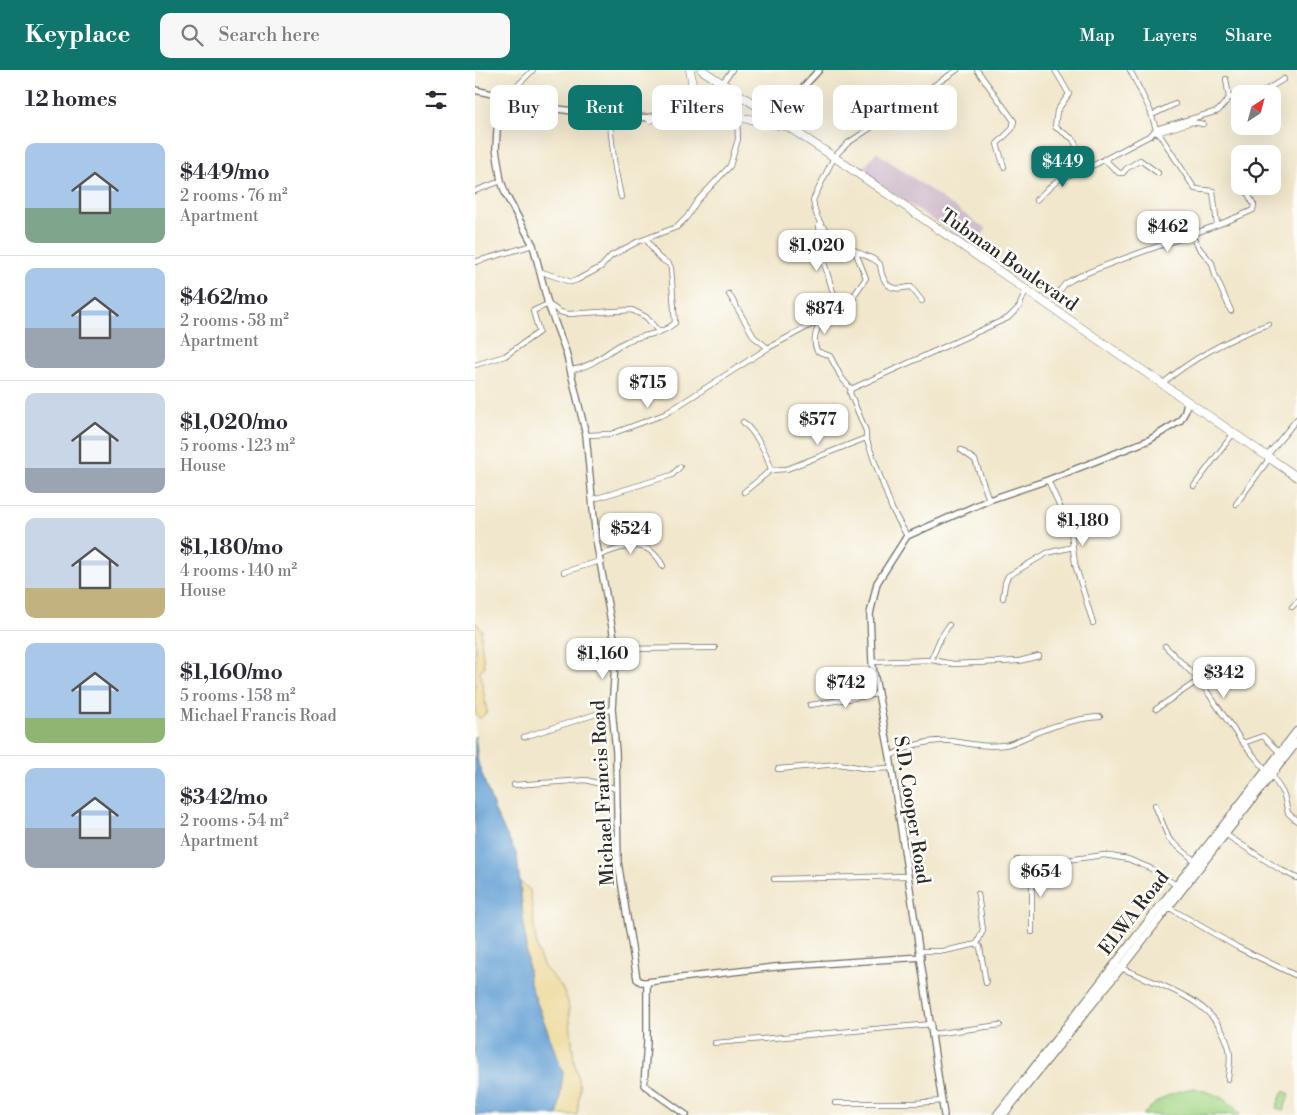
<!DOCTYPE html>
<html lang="en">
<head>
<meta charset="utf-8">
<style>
	:root { --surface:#fff; --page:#f7f7f7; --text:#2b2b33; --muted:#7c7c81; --line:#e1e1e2; --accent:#0f766e }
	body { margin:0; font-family:"Libre Bodoni",serif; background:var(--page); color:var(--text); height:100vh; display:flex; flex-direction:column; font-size:19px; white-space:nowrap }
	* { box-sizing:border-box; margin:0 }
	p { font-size:16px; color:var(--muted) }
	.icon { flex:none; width:28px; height:28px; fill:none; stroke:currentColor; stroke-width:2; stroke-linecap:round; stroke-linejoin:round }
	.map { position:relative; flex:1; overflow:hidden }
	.sheet { display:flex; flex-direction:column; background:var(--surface); width:475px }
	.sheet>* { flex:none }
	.guide { position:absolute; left:15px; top:15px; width:475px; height:45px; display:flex; gap:10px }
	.needle { width:32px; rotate:36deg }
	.fabs { position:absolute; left:756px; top:15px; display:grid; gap:10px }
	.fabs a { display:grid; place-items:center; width:50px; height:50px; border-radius:10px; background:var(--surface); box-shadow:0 5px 20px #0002; font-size:25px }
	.price { position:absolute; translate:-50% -42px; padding:0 11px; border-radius:10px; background:#fff; color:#222; font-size:16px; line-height:32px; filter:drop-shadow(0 1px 2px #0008) }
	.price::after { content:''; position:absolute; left:50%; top:30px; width:15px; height:11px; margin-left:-8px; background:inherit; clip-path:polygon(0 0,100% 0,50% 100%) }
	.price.on { background:var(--accent); color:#fff }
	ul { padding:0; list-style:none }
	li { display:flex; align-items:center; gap:15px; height:125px; padding:0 25px }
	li+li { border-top:1px solid var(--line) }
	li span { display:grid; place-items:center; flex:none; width:140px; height:100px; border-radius:10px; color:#555 }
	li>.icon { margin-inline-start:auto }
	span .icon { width:60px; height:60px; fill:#fffc; stroke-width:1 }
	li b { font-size:21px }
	h2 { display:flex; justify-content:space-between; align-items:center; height:60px; padding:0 25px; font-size:21px }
	.chip { padding:0 18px; border-radius:10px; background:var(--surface); box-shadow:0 5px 20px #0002; font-size:18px; line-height:45px }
	.chip.on { background:var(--accent); color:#fff }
	header { display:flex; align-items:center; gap:30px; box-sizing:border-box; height:70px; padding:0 25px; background:var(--accent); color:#fff }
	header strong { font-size:24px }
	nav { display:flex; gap:28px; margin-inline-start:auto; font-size:18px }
	.search { width:350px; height:45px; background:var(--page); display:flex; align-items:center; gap:12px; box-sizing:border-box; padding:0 18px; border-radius:10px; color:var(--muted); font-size:19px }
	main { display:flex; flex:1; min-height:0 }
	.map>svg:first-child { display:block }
</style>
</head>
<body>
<header>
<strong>Keyplace</strong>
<div class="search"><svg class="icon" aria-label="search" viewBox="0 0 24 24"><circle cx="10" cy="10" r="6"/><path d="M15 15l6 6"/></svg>Search here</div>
<nav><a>Map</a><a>Layers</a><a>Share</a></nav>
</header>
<main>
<section class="sheet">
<h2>12 homes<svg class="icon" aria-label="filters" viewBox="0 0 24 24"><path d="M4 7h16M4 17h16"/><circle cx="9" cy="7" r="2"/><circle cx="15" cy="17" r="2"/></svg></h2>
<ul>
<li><span style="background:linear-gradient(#a9c7e8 65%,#7fa58c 0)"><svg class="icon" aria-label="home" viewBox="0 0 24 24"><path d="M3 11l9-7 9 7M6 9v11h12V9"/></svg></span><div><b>$449/mo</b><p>2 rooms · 76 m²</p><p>Apartment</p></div></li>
<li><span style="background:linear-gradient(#a9c7e8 60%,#9aa5b1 0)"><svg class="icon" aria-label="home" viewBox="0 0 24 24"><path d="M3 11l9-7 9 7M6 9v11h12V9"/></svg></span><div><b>$462/mo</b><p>2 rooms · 58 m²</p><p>Apartment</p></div></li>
<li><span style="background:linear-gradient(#c9d6e8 75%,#9aa5b1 0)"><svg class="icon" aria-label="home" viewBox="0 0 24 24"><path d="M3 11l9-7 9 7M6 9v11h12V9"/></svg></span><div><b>$1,020/mo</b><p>5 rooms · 123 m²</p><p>House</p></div></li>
<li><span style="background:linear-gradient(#c9d6e8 70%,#c2b280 0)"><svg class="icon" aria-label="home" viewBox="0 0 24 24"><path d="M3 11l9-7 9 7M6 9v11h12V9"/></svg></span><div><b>$1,180/mo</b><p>4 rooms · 140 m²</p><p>House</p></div></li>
<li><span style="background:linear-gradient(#a9c7e8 75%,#8fb573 0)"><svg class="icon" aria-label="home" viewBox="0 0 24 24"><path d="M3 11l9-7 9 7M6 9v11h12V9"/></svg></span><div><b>$1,160/mo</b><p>5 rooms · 158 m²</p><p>Michael Francis Road</p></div></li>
<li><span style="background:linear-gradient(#a9c7e8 60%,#9aa5b1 0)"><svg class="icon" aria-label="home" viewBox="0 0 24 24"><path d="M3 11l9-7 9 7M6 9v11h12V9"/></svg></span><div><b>$342/mo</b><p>2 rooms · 54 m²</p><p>Apartment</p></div></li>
</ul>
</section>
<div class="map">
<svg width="822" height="1045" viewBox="0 0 822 1045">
	<rect width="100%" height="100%" fill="#fdfcf7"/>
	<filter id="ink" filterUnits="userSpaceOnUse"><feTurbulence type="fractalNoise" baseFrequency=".02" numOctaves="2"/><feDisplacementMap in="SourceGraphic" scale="10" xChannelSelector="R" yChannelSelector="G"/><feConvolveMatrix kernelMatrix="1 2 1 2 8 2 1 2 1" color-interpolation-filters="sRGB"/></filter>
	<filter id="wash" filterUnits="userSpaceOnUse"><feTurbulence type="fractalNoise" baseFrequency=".0096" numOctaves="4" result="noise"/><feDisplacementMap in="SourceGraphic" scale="20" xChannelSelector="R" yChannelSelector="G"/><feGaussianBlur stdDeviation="1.12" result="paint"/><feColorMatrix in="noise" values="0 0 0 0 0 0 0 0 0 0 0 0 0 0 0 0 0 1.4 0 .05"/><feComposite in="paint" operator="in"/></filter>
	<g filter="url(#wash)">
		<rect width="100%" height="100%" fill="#f1e7cc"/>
		<path fill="#d0bdcd" d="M401,82L511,159L499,177L386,102Z"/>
		<path fill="#a3d786" stroke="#678158" d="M719,1018C737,1023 754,1028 765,1045H668C683,1028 697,1022 719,1018Z
			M808,1021L815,1024L808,1041L801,1038Z"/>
		<path fill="#eeda9e" stroke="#8c8264" d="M0,552L7,559C5,573 8,583 9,597L5,601L12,642L5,649L0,644Z
			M45,812L55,820L62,881L69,897L86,916L93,931L99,991L105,1018L102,1045H83L88,1003L54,911Z"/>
		<path fill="#65a0d5" stroke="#486680" d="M0,666L3,693L21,744L42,785L54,911L88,1003L83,1045H0Z"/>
	</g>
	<g filter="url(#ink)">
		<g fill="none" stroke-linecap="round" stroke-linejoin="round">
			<defs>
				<path id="minor" d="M502,0L539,51L537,59L522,74L529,97
					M580,0L594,24L582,41L580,57L598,69L611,97
					M751,9L754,28
					M247,13L257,0
					M784,24L809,9
					M31,27L58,0
					M677,45L700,34
					M134,47L140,98L146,127
					M682,63L717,52L728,54
					M629,89L644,103H648L651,99L665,90L683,103
					M0,121L26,111
					M561,130L583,110L621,94L676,65L681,59L675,40L655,0
					M344,155L347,186L365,245
					M742,155L738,121L720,119L681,59L743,41L754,28L765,26
					M716,164L724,178L737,193L740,205L756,241
					M0,192L58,175
					M64,201L96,212L102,210L126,197L136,186L162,172L202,157L212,147L222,131L255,96L263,69L262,47
					M254,224L279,267L293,278
					M447,231L436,217C430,217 424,220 419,218C408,215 406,202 405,194C398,187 389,186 381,181C357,169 341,157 338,130L359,87L373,73L482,0
					M573,236L590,214L598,209C657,182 720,167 778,140L779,135L772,122
					M346,250C341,261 337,270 342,281L355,286L366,307L376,319
					M0,295L30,286L64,262L58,241L73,234L85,242L93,244L157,240L171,247L184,262
					M96,300C118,297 131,282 150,272C167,264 185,266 200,253L196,198L194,194L183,187L172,170
					M687,314C719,287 755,268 794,254
					M268,352C281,364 292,382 296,400
					M111,365L136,364L190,344L293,278L347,249L371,241L377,234L380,224L391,208L380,181
					M486,380L500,390L514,430
					M791,387L822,349
					M573,410L596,461L600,494L618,553
					M719,416L758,364
					M269,422L296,400L312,399L391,368
					M119,429L197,405L205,397
					M761,434L794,389
					M432,466L417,439L391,368V361L375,323L376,319L533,248L544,237L550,222
					M123,486C150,476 172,466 188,496
					M89,502L125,491
					M528,528L530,513L533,506L572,483L598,477
					M817,537L822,532
					M690,576L724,610L768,673L792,701
					M141,579L240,578
					M456,590L465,569L474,555
					M397,592L456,590L479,594L500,593L544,591L564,586
					M335,635L403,624
					M681,639L724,610
					M49,667L137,639
					M768,673L788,666L805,683
					M415,686C436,674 459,668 484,672C500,675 513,677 530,675C540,673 549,668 558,664C580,655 602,648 625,647
					M303,699L364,694L394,699L416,698
					M797,705L809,725L813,743L822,751
					M39,715L111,710L142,719
					M680,735L694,769L720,791
					M750,764L804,799L822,808
					M542,790L577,792L629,785L653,789L675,798L701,815
					M299,809L432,806
					M693,837L762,877L822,906
					M557,862V810L559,803L567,791
					M502,874L508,860L503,824
					M445,881H469L502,874L505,877L511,913
					M644,897C684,916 739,927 753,975C757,985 754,998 753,1009
					M458,964L525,955
					M240,973L457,954
					M360,1033H440L467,1031"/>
				<path id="tertiary" d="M0,20L76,38L147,48L242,46L268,29
					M31,27L22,60L21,79L26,111L31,125L58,175L73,234L91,282L111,365L121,470L141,579L137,639L141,682L143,792L162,909L166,912H172L300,897L446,887
					M216,45L229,41L259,22
					M300,48L344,0
					M172,912V972L169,1015L211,1045
					M469,1045L415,686L397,592L395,544L402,513L432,466L514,430L573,410L674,370L705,351L710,342L712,332"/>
				<path id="primary" d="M522,1045L822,661
					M528,1045L646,898L822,672"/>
				<path id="trunk" d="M227,0L359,87L822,407
					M278,33H313
					M242,46L284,50L309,56
					M175,49C201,39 224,34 215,0"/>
			</defs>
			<use href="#minor" stroke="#706d63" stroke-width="6"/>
			<use href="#tertiary" stroke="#706d63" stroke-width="8"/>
			<use href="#primary" stroke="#706d63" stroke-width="9"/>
			<use href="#trunk" stroke="#706d63" stroke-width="9"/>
			<use href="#minor" stroke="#fff" stroke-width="4.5"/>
			<use href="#tertiary" stroke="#fff" stroke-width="5.5"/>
			<use href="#primary" stroke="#fff" stroke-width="7"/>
			<use href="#trunk" stroke="#fff" stroke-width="8"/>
		</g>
	</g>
	<g text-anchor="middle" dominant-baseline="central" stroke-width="5" stroke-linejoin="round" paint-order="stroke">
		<g font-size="19" fill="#2b2b2b" stroke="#fdfcf7">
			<text transform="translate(534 190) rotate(35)">Tubman Boulevard</text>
			<text transform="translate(128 723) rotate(-93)">Michael Francis Road</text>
			<text transform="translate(437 740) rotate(81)">S.D. Cooper Road</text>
			<text transform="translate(659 843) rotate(-52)">ELWA Road</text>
		</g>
	</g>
</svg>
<div class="fabs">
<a><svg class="needle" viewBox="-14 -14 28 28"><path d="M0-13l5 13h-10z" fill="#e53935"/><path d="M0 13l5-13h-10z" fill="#7c7c81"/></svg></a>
<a><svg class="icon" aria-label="locate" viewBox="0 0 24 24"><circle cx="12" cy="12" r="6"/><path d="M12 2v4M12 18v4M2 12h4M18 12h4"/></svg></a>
</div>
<b class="price on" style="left:588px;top:118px">$449</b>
<b class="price" style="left:693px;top:183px">$462</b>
<b class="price" style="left:342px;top:202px">$1,020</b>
<b class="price" style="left:350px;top:265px">$874</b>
<b class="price" style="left:173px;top:339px">$715</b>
<b class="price" style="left:343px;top:376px">$577</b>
<b class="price" style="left:608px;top:477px">$1,180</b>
<b class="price" style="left:156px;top:485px">$524</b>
<b class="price" style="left:128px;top:610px">$1,160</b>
<b class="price" style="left:749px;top:629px">$342</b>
<b class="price" style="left:371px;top:639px">$742</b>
<b class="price" style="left:566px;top:828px">$654</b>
<div class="guide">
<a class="chip">Buy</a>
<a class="chip on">Rent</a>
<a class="chip">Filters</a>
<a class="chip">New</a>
<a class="chip">Apartment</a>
</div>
</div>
</main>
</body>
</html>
